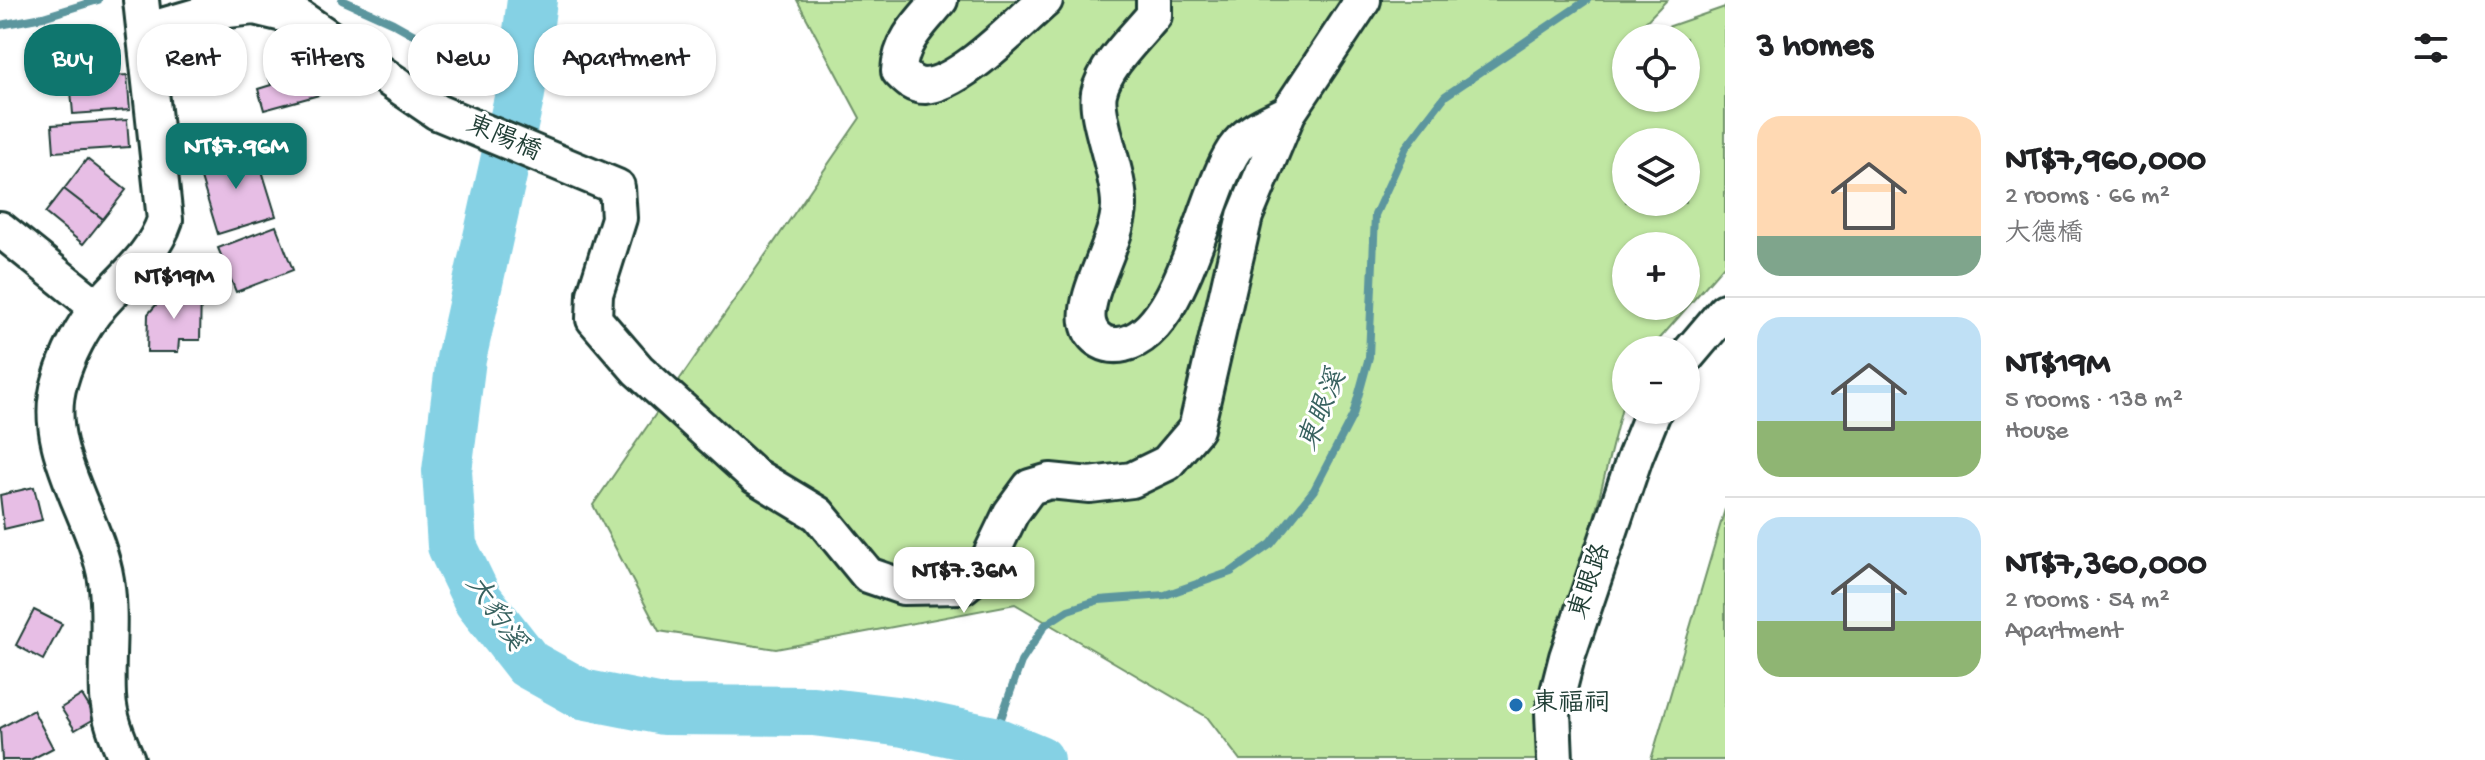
<!DOCTYPE html>
<html lang="en">
<head>
<meta charset="utf-8">
<style>
	:root { --surface:#fff; --page:#f6f6f6; --text:#202124; --muted:#757577; --line:#e0e0e0; --accent:#0f766e }
	body { margin:0; font-family:"Gochi Hand","LXGW WenKai TC",sans-serif; background:var(--page); color:var(--text); height:100vh; display:flex; flex-direction:column; font-size:30px; white-space:nowrap }
	* { box-sizing:border-box; margin:0 }
	p { font-size:26px; color:var(--muted) }
	.icon { flex:none; width:44px; height:44px; fill:none; stroke:currentColor; stroke-width:2; stroke-linecap:round; stroke-linejoin:round }
	.map { position:relative; flex:1; overflow:hidden }
	.details { display:flex; flex-direction:column; background:var(--surface); width:760px }
	.details>* { flex:none }
	.guide { position:absolute; left:24px; top:24px; width:760px; height:72px; display:flex; gap:16px }
	.tools { position:absolute; left:1612px; top:24px; display:grid; gap:16px }
	.tools a { display:grid; place-items:center; width:88px; height:88px; border-radius:50%; background:var(--surface); box-shadow:0 2px 6px #0004; font-size:40px }
	.price { position:absolute; translate:-50% -68px; padding:0 18px; border-radius:16px; background:#fff; color:#222; font-size:26px; line-height:52px; filter:drop-shadow(0 2px 4px #0008) }
	.price::after { content:''; position:absolute; left:50%; top:48px; width:24px; height:18px; margin-left:-12px; background:inherit; clip-path:polygon(0 0,100% 0,50% 100%) }
	.price.current { background:var(--accent); color:#fff }
	ul { padding:0; list-style:none }
	li { display:flex; align-items:center; gap:24px; height:200px; padding:0 32px }
	li+li { border-top:2px solid var(--line) }
	li span { display:grid; place-items:center; flex:none; width:224px; height:160px; border-radius:24px; color:#555 }
	li>.icon { margin-inline-start:auto }
	span .icon { width:96px; height:96px; fill:#fffc; stroke-width:1 }
	li b { font-size:34px }
	h2 { display:flex; justify-content:space-between; align-items:center; height:96px; padding:0 32px; font-size:34px }
	.pill { padding:0 28px; border-radius:32px; background:var(--surface); box-shadow:0 2px 6px #0004; font-size:28px; line-height:72px }
	.pill.current { background:var(--accent); color:#fff }
	main { display:flex; flex:1; min-height:0 }
	.map>svg:first-child { display:block }
</style>
</head>
<body>
<main>
<div class="map">
<svg width="1725" height="760" viewBox="0 0 1725 760">
	<rect width="100%" height="100%" fill="#fff"/>
	<filter id="ink" filterUnits="userSpaceOnUse"><feTurbulence type="fractalNoise" baseFrequency=".0125" numOctaves="2"/><feDisplacementMap in="SourceGraphic" scale="16" xChannelSelector="R" yChannelSelector="G"/><feConvolveMatrix kernelMatrix="1 2 1 2 8 2 1 2 1" color-interpolation-filters="sRGB"/></filter>
	<g filter="url(#ink)">
		<path fill="#c0e7a2" stroke="#70926b" stroke-width="2" fill-rule="evenodd" d="M797,0H1667L1630,38H1626V98H1686V38H1636L1725,7V264L1650,350H1626V391L1544,716L1546,760H1240L1207,717L1015,604L776,649L659,631L593,505L860,118ZM1626,142H1686V202H1626ZM1626,246H1686V306H1626Z
			M1725,509V760H1651Z"/>
		<g fill="none" stroke-linecap="round" stroke-linejoin="round">
			<path stroke="#5c969e" stroke-width="8" d="M342,0L393,23L520,94
				M0,25L43,17L98,0
				M993,741L1021,662L1045,625L1068,610L1099,600L1165,595L1231,572L1271,544L1314,490L1353,415L1369,357L1375,215L1406,147L1445,96L1587,0"/>
			<path stroke="#85d1e4" stroke-width="50" d="M532,0L520,94L461,359L447,471L452,546L478,600L528,664L582,694L663,710L813,711L904,722L993,741L1039,760"/>
		</g>
		<path fill="#e7bee5" stroke="#1f3d34" stroke-width="2" d="M310,64L319,95L264,110L258,89L271,85L268,75Z
			M127,75L130,110L73,114L70,79Z
			M127,120L129,147L54,152L52,125Z
			M255,148L276,216L218,234L197,165Z
			M87,159L126,190L103,219L64,189Z
			M64,189L103,219L83,244L45,213Z
			M276,226L293,270L236,292L218,248Z
			M170,289L201,291L200,340H179L178,352H147L148,314Z
			M34,487L42,520L4,529L0,495Z
			M34,610L62,624L43,660L16,645Z
			M82,695L96,718L75,730L61,708Z
			M33,710L53,748L30,760H2L0,728Z"/>
		<g fill="none" stroke-linecap="round" stroke-linejoin="round">
			<defs>
				<path id="minor" d="M940,0C921,22 900,41 899,71C907,79 913,86 925,86C961,84 1017,24 1045,0
					M1154,0V15C1136,37 1105,65 1099,93C1094,117 1120,174 1119,206C1118,242 1083,293 1088,322C1091,340 1108,348 1124,344C1183,331 1204,195 1234,150C1247,130 1269,123 1288,113
					M145,31L210,12L254,7L300,18L437,112L617,187L619,218L595,294L594,319L638,370L755,476L818,514L868,575L903,587L963,586L984,569L1011,513L1030,487L1050,481L1090,485L1132,480L1167,463L1196,429L1245,216L1288,113L1363,0
					M0,229L98,308
					M1686,357L1725,311
					M127,760C118,739 109,719 108,696C106,657 112,619 106,580C96,516 39,448 60,381C67,356 82,327 99,306C123,278 153,256 165,220L141,0
					M1555,760L1553,712L1567,657L1635,457L1654,410"/>
			</defs>
			<use href="#minor" stroke="#1f3d34" stroke-width="40"/>
			<use href="#minor" stroke="#fff" stroke-width="34"/>
		</g>
	</g>
	<circle fill="#1f6fb2" stroke="#fff" stroke-width="3" cx="1516" cy="705" r="8"/>
	<g text-anchor="middle" dominant-baseline="central" stroke-width="6" stroke-linejoin="round" paint-order="stroke">
		<g font-size="26" fill="#1f3d34" stroke="#fff">
			<text transform="translate(503 140) rotate(23)">東陽橋</text>
			<text transform="translate(1592 582) rotate(-71)">東眼路</text>
		</g>
		<g font-size="26" fill="#1f3d34" stroke="#fff" text-anchor="start">
			<text x="1532" y="705">東福祠</text>
		</g>
		<g font-size="28" font-style="italic" fill="#386260" stroke="#fff">
			<text transform="translate(1324 411) rotate(-68)">東眼溪</text>
			<text transform="translate(494 614) rotate(56)">大豹溪</text>
		</g>
	</g>
</svg>
<div class="tools">
<a><svg class="icon" aria-label="locate" viewBox="0 0 24 24"><circle cx="12" cy="12" r="6"/><path d="M12 2v4M12 18v4M2 12h4M18 12h4"/></svg></a>
<a><svg class="icon" aria-label="layers" viewBox="0 0 24 24"><path d="M12 4l9 5-9 5-9-5zM3 14l9 5 9-5"/></svg></a>
<a>+</a>
<a>−</a>
</div>
<b class="price current" style="left:236px;top:191px">NT$7.96M</b>
<b class="price" style="left:174px;top:321px">NT$19M</b>
<b class="price" style="left:964px;top:615px">NT$7.36M</b>
<div class="guide">
<a class="pill current">Buy</a>
<a class="pill">Rent</a>
<a class="pill">Filters</a>
<a class="pill">New</a>
<a class="pill">Apartment</a>
</div>
</div>
<section class="details">
<h2>3 homes<svg class="icon" aria-label="filters" viewBox="0 0 24 24"><path d="M4 7h16M4 17h16"/><circle cx="9" cy="7" r="2"/><circle cx="15" cy="17" r="2"/></svg></h2>
<ul>
<li><span style="background:linear-gradient(#ffd9b3 75%,#7fa58c 0)"><svg class="icon" aria-label="home" viewBox="0 0 24 24"><path d="M3 11l9-7 9 7M6 9v11h12V9"/></svg></span><div><b>NT$7,960,000</b><p>2 rooms · 66 m²</p><p>大德橋</p></div></li>
<li><span style="background:linear-gradient(#bfe0f5 65%,#8fb573 0)"><svg class="icon" aria-label="home" viewBox="0 0 24 24"><path d="M3 11l9-7 9 7M6 9v11h12V9"/></svg></span><div><b>NT$19M</b><p>5 rooms · 138 m²</p><p>House</p></div></li>
<li><span style="background:linear-gradient(#bfe0f5 65%,#8fb573 0)"><svg class="icon" aria-label="home" viewBox="0 0 24 24"><path d="M3 11l9-7 9 7M6 9v11h12V9"/></svg></span><div><b>NT$7,360,000</b><p>2 rooms · 54 m²</p><p>Apartment</p></div></li>
</ul>
</section>
</main>
</body>
</html>
